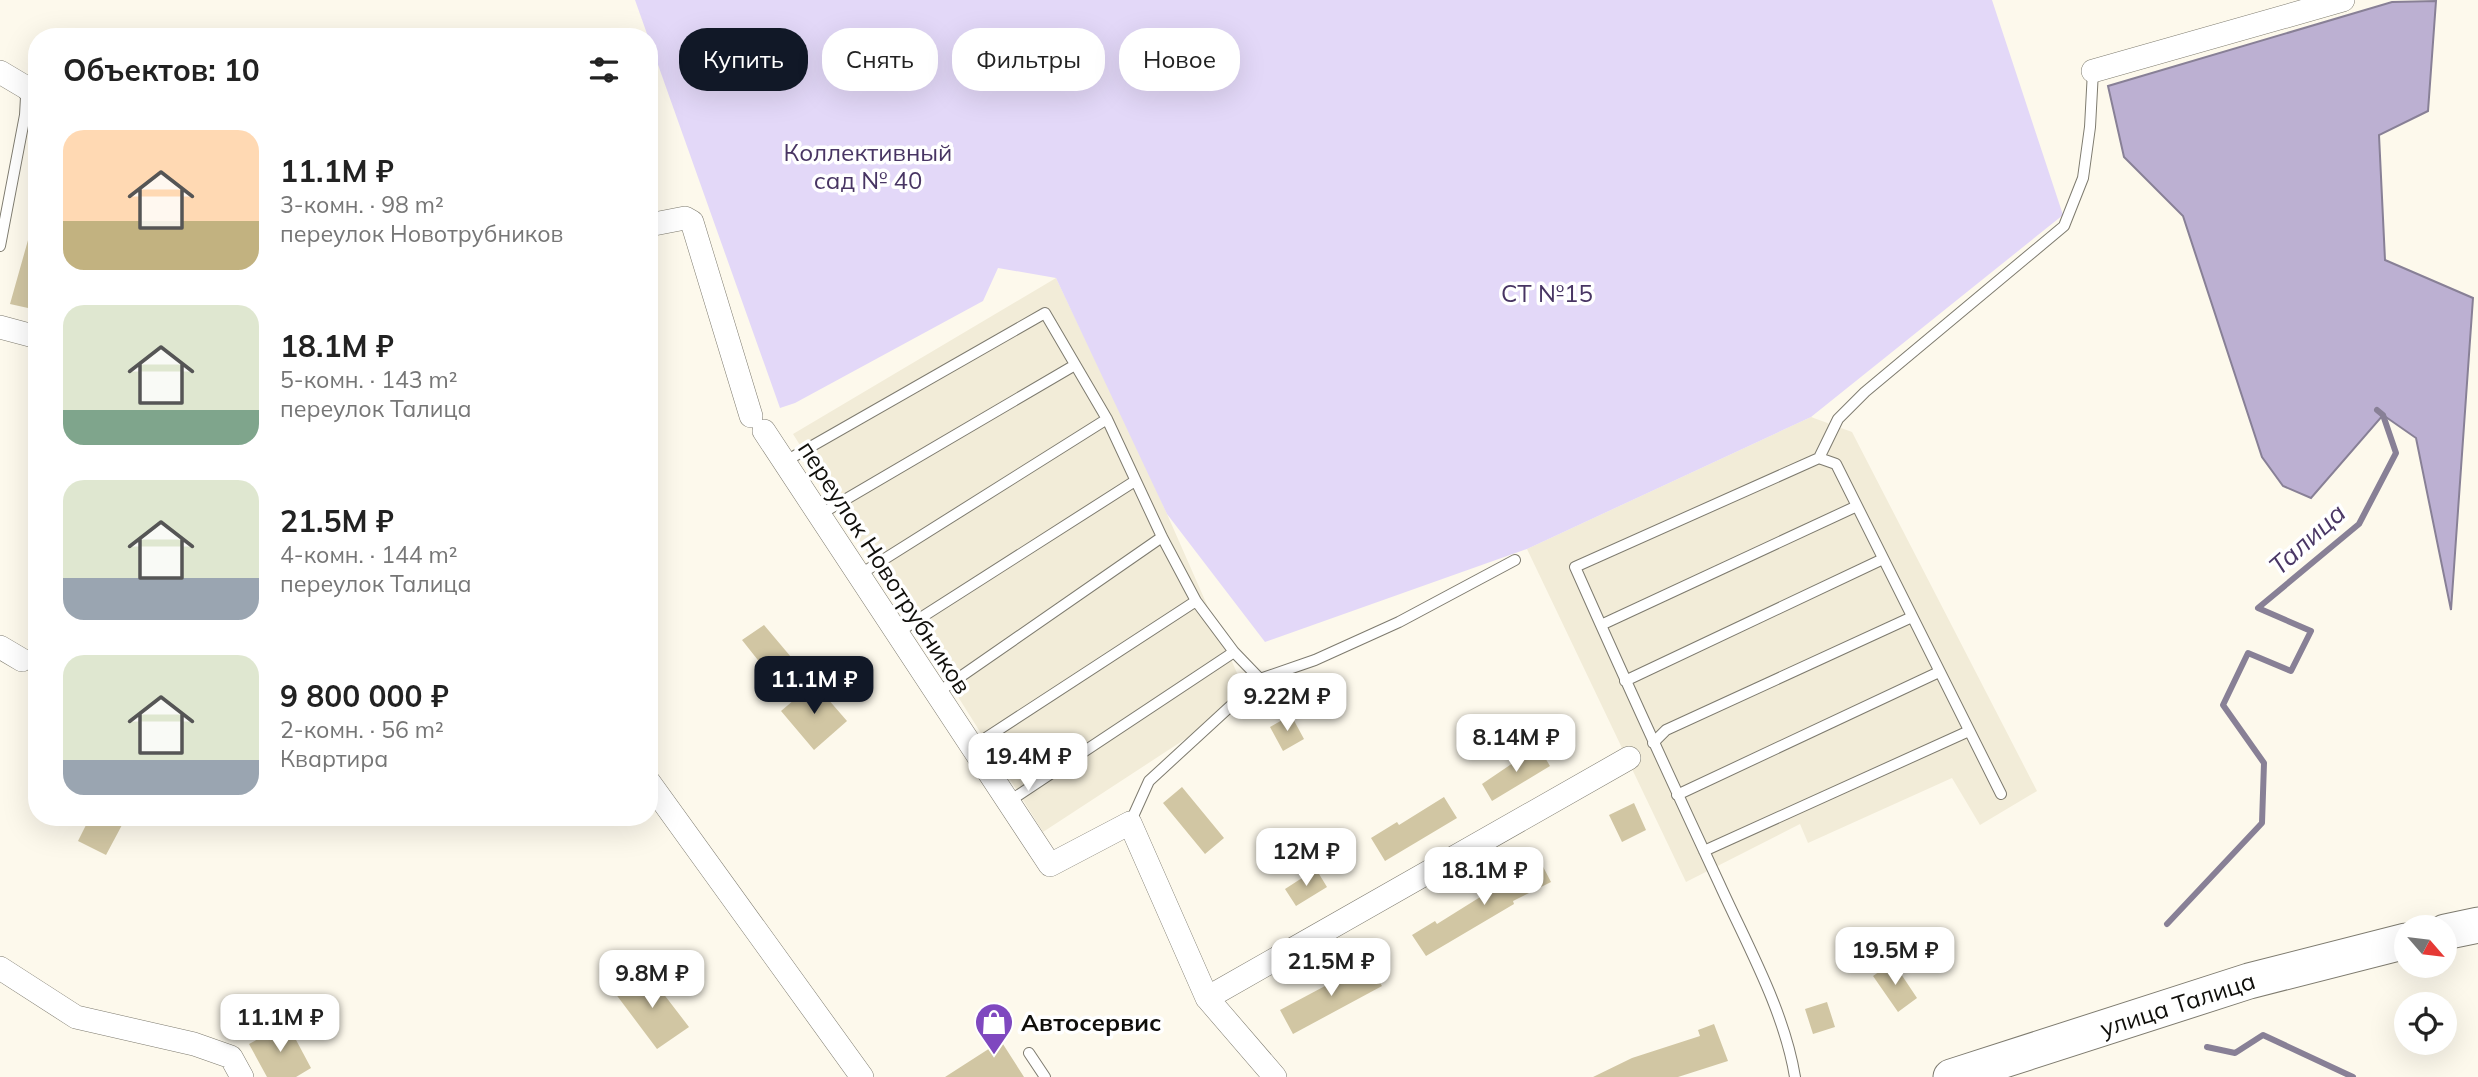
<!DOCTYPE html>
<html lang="ru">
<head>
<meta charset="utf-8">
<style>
	:root { --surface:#fff; --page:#f2f2f2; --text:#222; --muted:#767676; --accent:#111827 }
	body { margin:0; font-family:Mulish,sans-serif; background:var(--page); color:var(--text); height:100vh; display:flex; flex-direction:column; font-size:26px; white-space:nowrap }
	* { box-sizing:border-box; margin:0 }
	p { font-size:23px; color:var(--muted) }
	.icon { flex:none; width:38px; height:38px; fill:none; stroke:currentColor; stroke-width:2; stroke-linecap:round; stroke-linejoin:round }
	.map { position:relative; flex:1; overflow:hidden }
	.panel { position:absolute; left:28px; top:28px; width:630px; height:798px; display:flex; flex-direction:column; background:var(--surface); border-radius:28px; box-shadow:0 7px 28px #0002 }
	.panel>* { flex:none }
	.banner { position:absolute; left:679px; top:28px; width:665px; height:63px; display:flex; gap:14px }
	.needle { width:46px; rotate:118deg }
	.fabs { position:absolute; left:2394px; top:915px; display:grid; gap:14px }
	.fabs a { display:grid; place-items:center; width:63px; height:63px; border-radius:50%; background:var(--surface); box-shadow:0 7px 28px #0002; font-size:35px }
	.price { position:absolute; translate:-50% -60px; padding:0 16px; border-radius:14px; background:#fff; color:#222; font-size:23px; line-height:46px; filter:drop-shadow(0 2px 4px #0008) }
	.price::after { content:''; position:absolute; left:50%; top:42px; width:21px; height:16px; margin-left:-10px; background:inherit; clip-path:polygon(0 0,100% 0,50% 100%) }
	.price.selected { background:var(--accent); color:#fff }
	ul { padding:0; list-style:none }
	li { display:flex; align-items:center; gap:21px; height:175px; padding:0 35px }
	li span { display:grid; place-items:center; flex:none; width:196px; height:140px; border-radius:21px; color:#555 }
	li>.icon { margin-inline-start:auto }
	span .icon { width:84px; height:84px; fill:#fffc; stroke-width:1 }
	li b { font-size:30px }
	h2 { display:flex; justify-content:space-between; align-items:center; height:84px; padding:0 35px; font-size:30px }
	.chip { padding:0 24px; border-radius:28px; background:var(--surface); box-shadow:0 7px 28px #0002; font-size:24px; line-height:63px }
	.chip.selected { background:var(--accent); color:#fff }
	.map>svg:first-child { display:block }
</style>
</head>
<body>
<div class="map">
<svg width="2478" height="1077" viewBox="0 0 2478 1077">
	<rect width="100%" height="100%" fill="#fdf9ec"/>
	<path fill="#f2ecd8" d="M1056,278L1145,464L1248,698L1043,832L793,434Z
		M1811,417L1852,432L2037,791L1980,825L1952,778L1808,843L1800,824L1686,882L1527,549Z"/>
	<path fill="#e3d8f8" d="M635,0H1992L2063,215L1811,417L1527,549L1265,642L1167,514L1056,278L998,268L983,301L795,403L780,408Z"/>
	<path fill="#bcb0d2" stroke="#888096" stroke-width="2" d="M2436,1L2428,111L2379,135L2385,260L2473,298L2451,610L2416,438L2383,415L2311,498L2283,486L2262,457L2183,216L2124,157L2108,86L2392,2Z"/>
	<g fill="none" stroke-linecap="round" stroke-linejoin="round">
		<path stroke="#888096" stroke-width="6" d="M2167,924L2262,823L2264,763L2223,705L2248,653L2291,671L2311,631L2258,608L2359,524L2396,453L2383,415L2377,410
			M2207,1047L2235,1053L2263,1035L2353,1077"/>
	</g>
	<path fill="#d1c6a3" d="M881,49L892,73L871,83L860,58Z
		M32,226H37V310L10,304Z
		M764,625L791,657L769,674L742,640Z
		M814,683L847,721L814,750L781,711Z
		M1291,715L1304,739L1283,751L1270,727Z
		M1538,746L1550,766L1492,801L1482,784Z
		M1182,787L1224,838L1205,854L1163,803Z
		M1444,797L1457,818L1385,861L1371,838L1397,822L1399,825Z
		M1634,803L1646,830L1622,842L1609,815Z
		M90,817H107L122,825L106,855L78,841Z
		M1537,855L1551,882L1513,901L1514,904L1426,956L1412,935L1435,921L1437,924L1517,874L1513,867Z
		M1316,869L1327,887L1296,906L1285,889Z
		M1366,960L1382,986L1293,1034L1280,1010L1340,978Z
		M1893,962L1917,998L1898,1012L1873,976Z
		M646,971L689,1027L657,1049L615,993Z
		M1827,1002L1835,1027L1813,1034L1805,1009Z
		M287,1023L311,1068L296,1077H267L249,1044Z
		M1714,1024L1728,1061L1678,1077H1593L1632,1058L1700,1036L1698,1030Z
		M1001,1041L1024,1077H945Z"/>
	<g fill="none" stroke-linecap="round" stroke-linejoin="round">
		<defs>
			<path id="lane" d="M0,246L25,115L26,97L21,88
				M1819,458L1836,464L2001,794
				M784,462L1045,313L1107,419L1162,537L1196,601L1234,652L1260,679
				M819,515L1075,365
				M859,575L1107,419
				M1601,625L1857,506
				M897,633L1135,481
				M1625,681L1883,559
				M937,693L1162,537
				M1653,743L1666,730L1912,617
				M972,747L1196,601
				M1677,795L1939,672
				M1008,802L1234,652
				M1130,823L1149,781L1260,679L1315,660L1399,622L1515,560
				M1704,851L1969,731
				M1029,1053L1045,1077
				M1795,1077C1784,1010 1747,945 1719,883C1670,778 1622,673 1575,567L1819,458L1838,419L1865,392L2064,226L2083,178L2090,127L2093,71"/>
			<path id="street" d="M2093,71L2343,0
				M0,72L37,94
				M649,225L685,218L692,222L751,416
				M0,327L37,337
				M764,431L1050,865L1130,823L1207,998L1275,1077
				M0,647L22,660
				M649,782L862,1077
				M0,968L76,1017L194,1044L231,1057L242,1077
				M1207,998L1629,758"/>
			<g id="primary">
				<path d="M2445,932L2478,925"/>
				<path id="s1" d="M1951,1077L2249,981L2406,941"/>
			</g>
		</defs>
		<use href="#lane" stroke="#7e7b6f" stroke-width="12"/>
		<use href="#street" stroke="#7e7b6f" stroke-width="24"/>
		<use href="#primary" stroke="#7e7b6f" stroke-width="37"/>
		<use href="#lane" stroke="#fff" stroke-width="10"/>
		<use href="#street" stroke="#fff" stroke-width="23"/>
		<use href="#primary" stroke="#fff" stroke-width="35"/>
	</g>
	<defs>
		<symbol id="shop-pin" viewBox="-11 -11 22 30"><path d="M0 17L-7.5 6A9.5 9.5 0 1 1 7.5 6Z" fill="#7f48bf" stroke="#fff"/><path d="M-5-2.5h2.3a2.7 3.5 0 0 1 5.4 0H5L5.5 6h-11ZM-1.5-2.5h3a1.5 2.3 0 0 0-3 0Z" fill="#fff"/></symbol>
	</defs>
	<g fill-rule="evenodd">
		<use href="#shop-pin" x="972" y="1000" width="44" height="60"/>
	</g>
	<g text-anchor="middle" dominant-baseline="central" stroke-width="7" stroke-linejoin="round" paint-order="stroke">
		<g font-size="24" fill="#483563" stroke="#fff">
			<text x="868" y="152">Коллективный<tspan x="868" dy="28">сад № 40</tspan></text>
			<text x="1547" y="293">СТ №15</text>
		</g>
		<g font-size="24" fill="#100f0b" stroke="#fff">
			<text transform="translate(885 567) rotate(57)">переулок Новотрубников</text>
			<text stroke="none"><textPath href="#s1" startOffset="238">улица Талица</textPath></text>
		</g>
		<g font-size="24" font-weight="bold" fill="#100f0b" stroke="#fff" text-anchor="start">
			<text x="1021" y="1022">Автосервис</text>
		</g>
		<g font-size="26" font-style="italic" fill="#4a3765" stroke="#fff">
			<text transform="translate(2307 539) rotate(-42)">Талица</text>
		</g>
	</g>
</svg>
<div class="fabs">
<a><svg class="needle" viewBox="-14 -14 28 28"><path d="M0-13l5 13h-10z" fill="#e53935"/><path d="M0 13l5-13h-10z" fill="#767676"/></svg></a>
<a><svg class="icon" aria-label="locate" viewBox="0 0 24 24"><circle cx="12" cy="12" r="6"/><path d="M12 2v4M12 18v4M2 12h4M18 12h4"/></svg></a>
</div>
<b class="price selected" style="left:814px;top:716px">11.1M ₽</b>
<b class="price" style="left:1287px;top:733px">9.22M ₽</b>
<b class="price" style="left:1516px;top:774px">8.14M ₽</b>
<b class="price" style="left:1028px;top:793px">19.4M ₽</b>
<b class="price" style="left:1306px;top:888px">12M ₽</b>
<b class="price" style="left:1484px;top:907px">18.1M ₽</b>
<b class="price" style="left:1895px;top:987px">19.5M ₽</b>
<b class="price" style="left:1331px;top:998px">21.5M ₽</b>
<b class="price" style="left:652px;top:1010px">9.8M ₽</b>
<b class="price" style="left:280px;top:1054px">11.1M ₽</b>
<div class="banner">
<a class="chip selected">Купить</a>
<a class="chip">Снять</a>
<a class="chip">Фильтры</a>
<a class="chip">Новое</a>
</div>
<section class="panel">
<h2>Объектов: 10<svg class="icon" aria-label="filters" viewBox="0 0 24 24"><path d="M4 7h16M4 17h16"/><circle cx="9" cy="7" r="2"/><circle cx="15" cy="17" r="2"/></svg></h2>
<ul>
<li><span style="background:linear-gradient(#ffd9b3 65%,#c2b280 0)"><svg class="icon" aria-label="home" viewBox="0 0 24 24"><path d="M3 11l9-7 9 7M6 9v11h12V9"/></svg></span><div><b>11.1M ₽</b><p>3-комн. · 98 m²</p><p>переулок Новотрубников</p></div></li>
<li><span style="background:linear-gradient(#dfe7d0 75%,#7fa58c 0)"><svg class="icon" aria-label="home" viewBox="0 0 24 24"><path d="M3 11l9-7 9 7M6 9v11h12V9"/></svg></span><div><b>18.1M ₽</b><p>5-комн. · 143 m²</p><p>переулок Талица</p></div></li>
<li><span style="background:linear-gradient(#dfe7d0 70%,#9aa5b1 0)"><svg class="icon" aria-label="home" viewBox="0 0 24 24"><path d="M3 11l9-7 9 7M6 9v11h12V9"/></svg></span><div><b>21.5M ₽</b><p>4-комн. · 144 m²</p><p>переулок Талица</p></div></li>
<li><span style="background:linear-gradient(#dfe7d0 75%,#9aa5b1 0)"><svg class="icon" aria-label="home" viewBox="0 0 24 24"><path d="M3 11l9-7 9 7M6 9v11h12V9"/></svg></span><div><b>9 800 000 ₽</b><p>2-комн. · 56 m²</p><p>Квартира</p></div></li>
</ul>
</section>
</div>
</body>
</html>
